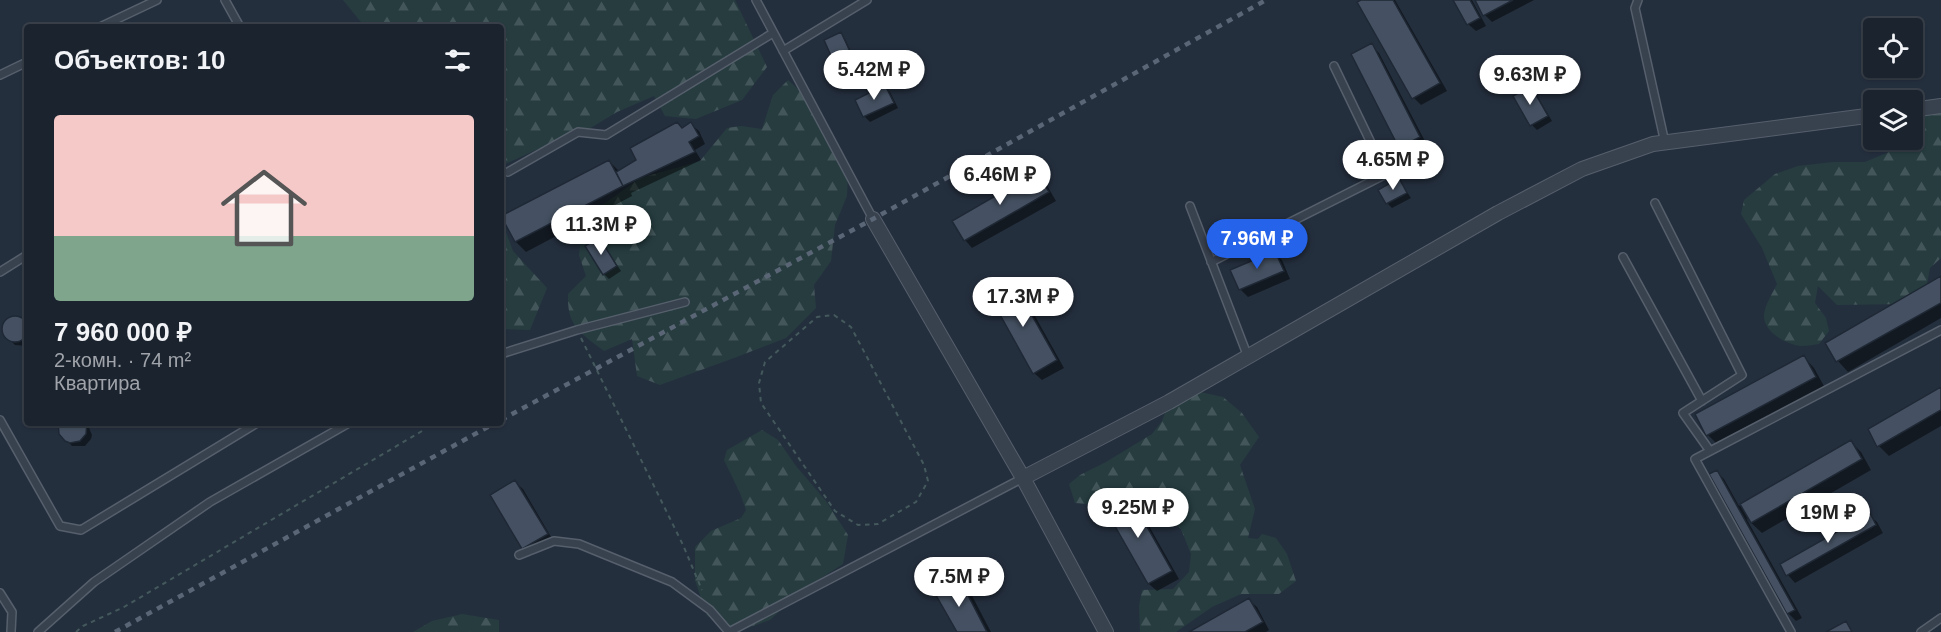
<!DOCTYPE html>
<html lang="ru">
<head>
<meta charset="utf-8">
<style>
	:root { --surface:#1b232e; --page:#282f3a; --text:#f1f3f6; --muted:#a0a4aa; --line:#39404a; --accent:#2563eb }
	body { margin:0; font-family:Helvetica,sans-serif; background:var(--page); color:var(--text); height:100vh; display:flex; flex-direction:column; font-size:22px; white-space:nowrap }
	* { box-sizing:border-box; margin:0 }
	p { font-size:20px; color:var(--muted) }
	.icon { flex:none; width:33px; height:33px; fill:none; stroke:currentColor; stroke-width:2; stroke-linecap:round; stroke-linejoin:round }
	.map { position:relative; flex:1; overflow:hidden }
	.drawer { position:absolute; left:24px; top:24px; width:480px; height:402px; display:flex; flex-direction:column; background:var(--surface); border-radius:6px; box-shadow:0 2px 4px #0004,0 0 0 2px var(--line) }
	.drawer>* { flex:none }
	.buttons { position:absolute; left:1863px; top:18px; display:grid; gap:12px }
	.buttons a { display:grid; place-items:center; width:60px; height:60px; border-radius:6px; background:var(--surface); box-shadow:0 2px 4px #0004,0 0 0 2px var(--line); font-size:30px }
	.price { position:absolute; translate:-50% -51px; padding:0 14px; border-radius:21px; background:#fff; color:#222; font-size:20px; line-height:39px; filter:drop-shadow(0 2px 3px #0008) }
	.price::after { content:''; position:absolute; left:50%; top:36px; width:18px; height:14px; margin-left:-9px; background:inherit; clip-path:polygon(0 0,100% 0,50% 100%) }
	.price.on { background:var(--accent); color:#fff }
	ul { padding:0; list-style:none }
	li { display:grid; align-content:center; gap:12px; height:318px; padding:0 30px }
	li span { display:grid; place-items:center; height:186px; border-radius:6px; color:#555 }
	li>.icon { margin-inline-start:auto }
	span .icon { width:108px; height:108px; fill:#fffc; stroke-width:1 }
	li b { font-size:26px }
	h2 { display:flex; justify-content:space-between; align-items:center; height:72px; padding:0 30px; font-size:26px }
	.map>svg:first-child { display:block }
</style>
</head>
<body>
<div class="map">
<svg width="1941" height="632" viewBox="0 0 1941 632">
	<defs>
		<pattern id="forest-firs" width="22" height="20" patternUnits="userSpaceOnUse" patternTransform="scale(1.5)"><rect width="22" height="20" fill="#263c3f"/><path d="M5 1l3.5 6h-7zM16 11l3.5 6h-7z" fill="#435659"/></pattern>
	</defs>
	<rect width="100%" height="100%" fill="#242f3e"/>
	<path fill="url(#forest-firs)" d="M343,0H735L767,67L742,100L696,119L665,116L654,96L617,112L572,139L538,149L501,166V27H365Z
		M788,80L810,100L848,173L847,196L835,225L831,261L814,285L816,308L786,338L734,358L660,385L637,376L632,339L604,351C580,332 567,327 568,294L586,276L579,255L582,228L601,206L640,178L700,161L727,128L741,126L762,129L773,95Z
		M1934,107L1941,108V258L1930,268L1926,290L1905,304L1837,305L1818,286L1815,303L1826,318L1829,331L1819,344C1813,345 1806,346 1800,346C1786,344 1763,332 1764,315C1765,304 1773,293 1777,284L1762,248L1741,214L1744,200L1775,174L1798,166L1833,162H1865L1894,150L1905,140H1912C1913,124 1922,116 1934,107Z
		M501,219L513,251L547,288L530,330L501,329Z
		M1191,390L1223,397L1242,413L1259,437L1240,465L1255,509L1248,538L1258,539L1262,534L1276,538L1287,554L1296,581L1279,594H1241L1212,607L1176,632H1140L1139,606L1142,590L1173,589L1189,572L1191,554L1181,529L1135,493H1109L1088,504L1075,503L1069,484L1080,475L1106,462L1152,434L1162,421L1169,402Z
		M762,430L778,440L796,466L826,501L848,535L843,564L801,591L770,620L739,631L707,616L695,580V547L711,531L741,518L746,510L740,493L724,460L727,450Z
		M462,614L499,620V632H413L432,621Z"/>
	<path fill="#0007" d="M1364,0H1395L1447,91L1421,105L1414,98Z
		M1455,0H1472L1486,26L1476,31L1468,24Z
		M1477,0H1534L1492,22L1485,15Z
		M840,34L845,39L862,75L847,82L842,77Z
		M1371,45L1379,53L1427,145L1408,154L1401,147Z
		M885,87L890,92L898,108L870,122L865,117L857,100Z
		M1530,87L1535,92L1552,121L1537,130L1532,125Z
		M691,124L699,131L705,144L695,150L701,160L631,193L632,196L526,252L516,242L503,217L609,161L620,172Z
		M1037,174L1045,182L1056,201L972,248L965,240Z
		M1399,180L1411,198L1392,208L1387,203Z
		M599,239L621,271L609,279L604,274Z
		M1274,252L1282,260L1290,279L1248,297L1241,290L1232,271Z
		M1941,278V318L1848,372L1838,361L1827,343Z
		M1013,284L1021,291L1064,368L1042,380L1034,373Z
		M18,316L27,322V346L15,345L9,339L4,328L7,320Z
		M1804,357L1814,368L1825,388L1718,445L1708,435Z
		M1941,389V426L1889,456L1879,446Z
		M60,423H87L92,435L91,439L85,446H72L60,433Z
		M1851,442L1861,452L1871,470L1762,533L1746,518L1802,618L1796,621L1788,613L1717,472L1724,479L1739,506Z
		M515,482L523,489L554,542L531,556L524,548L492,495Z
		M1128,495L1136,503L1179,579L1157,591L1149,584L1106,507Z
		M1869,515L1877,522L1883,533L1795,583L1788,575Z
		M958,580L969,590L991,632H959Z
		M1249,600L1257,607L1269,630L1266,632H1192Z"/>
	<path fill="#455162" stroke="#1f2835" stroke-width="1.5" d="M1361,0H1393L1440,83L1412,99L1357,2Z
		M1453,0H1470L1480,18L1467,25Z
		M1475,0H1513L1483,16Z
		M841,32L858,69L841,78L824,40Z
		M1372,43L1420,137L1399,148L1351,54Z
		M885,85L894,103L863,117L855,100Z
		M1531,86L1548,116L1530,126L1513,96Z
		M677,122L682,128L691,122L699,136L689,142L695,152L623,186L616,172L636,160L630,148Z
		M609,160L623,186L515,242L501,216Z
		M1037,172L1049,192L964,241L952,221Z
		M1399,178L1407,193L1386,204L1378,190Z
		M599,237L617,266L603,275L585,246Z
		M1275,251L1284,271L1239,290L1230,270Z
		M1941,276V303L1836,362L1825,343Z
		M1013,282L1057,360L1033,374L989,295Z
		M2 329a13 13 0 1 1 26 0a13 13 0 1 1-26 0Z
		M1804,355L1816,377L1706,436L1695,414Z
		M1941,387V410L1877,447L1868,429Z
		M58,423H87L86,434L80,441L70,443L65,441L59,434Z
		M1851,440L1862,459L1751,523L1740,504Z
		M1717,470L1795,610L1787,614L1709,474Z
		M515,480L548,534L522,549L490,495Z
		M1128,493L1172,571L1148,584L1104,507Z
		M1870,513L1876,525L1786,576L1780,564Z
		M959,578L987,632H957L933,590Z
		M1249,598L1263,622L1245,632H1189Z
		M1846,621L1852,632H1826Z"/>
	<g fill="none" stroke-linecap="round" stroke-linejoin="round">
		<defs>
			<path id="service" d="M225,0L240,27
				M756,0L873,219
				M1638,0L1635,8L1665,143
				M100,27L157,0
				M783,51L867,0
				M0,75L27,62
				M508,172L578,132L606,135L773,33
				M1655,203L1742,375L1683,413L1710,451
				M1190,206L1248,357
				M1623,257L1702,401
				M1211,262L1386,174L1334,66
				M0,272L27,255
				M501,354L577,330L685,302
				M0,420L60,526L81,530L257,423
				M519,555L554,541L579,544L672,582L710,610L729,632L1023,478
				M0,593L12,612L11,632
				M38,632L94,582L210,502L349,423
				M1791,632L1695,459L1941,330
				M1921,632L1941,618"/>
			<path id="minor" d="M1912,110L1941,106
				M873,219L1023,478L1106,632
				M1023,478L1169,402L1498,213L1582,169L1653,144L1874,115"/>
		</defs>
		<use href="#service" stroke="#565f6c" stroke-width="10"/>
		<use href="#minor" stroke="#565f6c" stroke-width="16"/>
		<path stroke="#44595c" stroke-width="2" stroke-dasharray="4.5 4.5" stroke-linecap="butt" d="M834,315L851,327L924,465L928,481L916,502L878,524L858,525L835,511L761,403L759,383L765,362L817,317Z
			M581,338L683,545L702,590
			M76,632L83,626L124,607L422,431L423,423"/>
		<use href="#service" stroke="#38414e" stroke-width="7"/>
		<use href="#minor" stroke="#38414e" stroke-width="14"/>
		<path stroke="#5a6575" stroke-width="4.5" stroke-dasharray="6 6" stroke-linecap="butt" d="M501,420L873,219L1266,0
			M115,632L495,423"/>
	</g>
</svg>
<div class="buttons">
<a><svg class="icon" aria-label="locate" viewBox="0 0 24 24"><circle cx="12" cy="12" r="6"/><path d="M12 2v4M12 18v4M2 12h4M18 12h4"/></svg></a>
<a><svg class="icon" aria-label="layers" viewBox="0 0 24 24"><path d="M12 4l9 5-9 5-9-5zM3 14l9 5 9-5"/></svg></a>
</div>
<b class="price" style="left:874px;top:101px">5.42M ₽</b>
<b class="price" style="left:1530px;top:106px">9.63M ₽</b>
<b class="price" style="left:1393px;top:191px">4.65M ₽</b>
<b class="price" style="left:1000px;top:206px">6.46M ₽</b>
<b class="price" style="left:601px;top:256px">11.3M ₽</b>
<b class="price on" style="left:1257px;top:270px">7.96M ₽</b>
<b class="price" style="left:1023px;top:328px">17.3M ₽</b>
<b class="price" style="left:1138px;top:539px">9.25M ₽</b>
<b class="price" style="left:1828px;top:544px">19M ₽</b>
<b class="price" style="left:959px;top:608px">7.5M ₽</b>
<section class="drawer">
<h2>Объектов: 10<svg class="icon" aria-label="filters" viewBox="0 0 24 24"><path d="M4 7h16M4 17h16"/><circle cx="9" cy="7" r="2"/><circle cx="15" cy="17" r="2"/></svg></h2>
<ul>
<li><span style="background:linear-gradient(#f6c9c9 65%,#7fa58c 0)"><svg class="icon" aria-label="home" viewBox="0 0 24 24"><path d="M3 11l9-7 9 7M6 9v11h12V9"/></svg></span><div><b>7 960 000 ₽</b><p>2-комн. · 74 m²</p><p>Квартира</p></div></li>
</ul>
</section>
</div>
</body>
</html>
